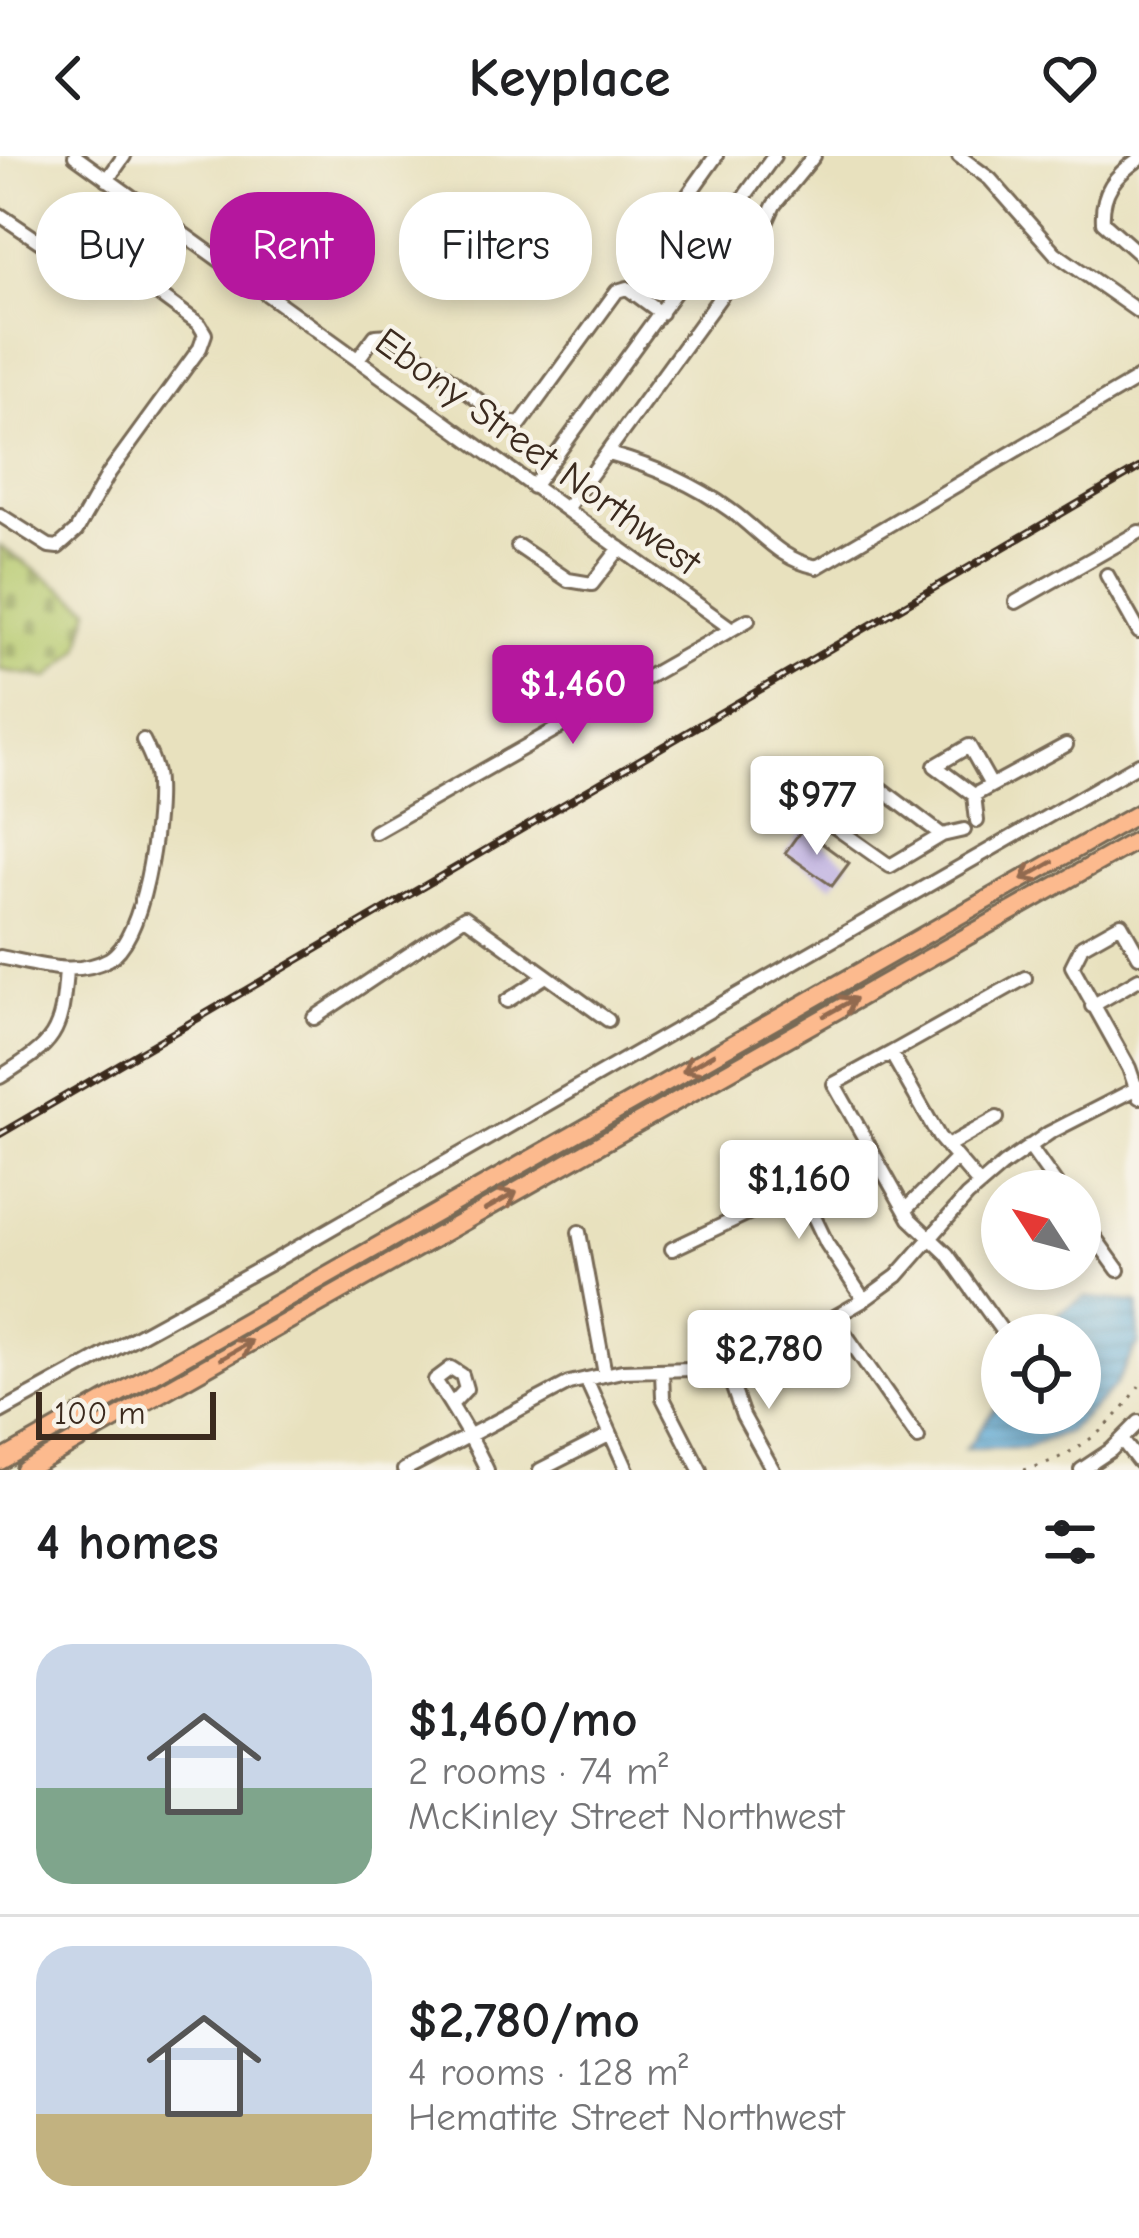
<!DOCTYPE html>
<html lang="en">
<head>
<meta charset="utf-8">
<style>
	:root { --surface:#fff; --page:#f2f2f2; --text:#202124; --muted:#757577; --line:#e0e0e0; --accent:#b5179e }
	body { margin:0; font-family:"Comic Neue",sans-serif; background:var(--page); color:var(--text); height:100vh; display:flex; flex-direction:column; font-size:45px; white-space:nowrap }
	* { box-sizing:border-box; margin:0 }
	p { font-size:39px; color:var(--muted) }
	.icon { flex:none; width:66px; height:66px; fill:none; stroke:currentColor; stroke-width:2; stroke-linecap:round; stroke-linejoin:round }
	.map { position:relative; height:1314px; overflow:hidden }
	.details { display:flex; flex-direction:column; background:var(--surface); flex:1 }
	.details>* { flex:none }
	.hud { position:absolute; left:36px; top:36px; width:1068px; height:108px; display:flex; gap:24px }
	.needle { width:78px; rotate:306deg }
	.fabs { position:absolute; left:981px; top:1014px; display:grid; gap:24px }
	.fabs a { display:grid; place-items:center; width:120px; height:120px; border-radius:50%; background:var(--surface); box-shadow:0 6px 18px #0003; font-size:60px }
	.scale { position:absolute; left:36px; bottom:30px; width:180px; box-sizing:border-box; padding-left:12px; border:6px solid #3b2a1e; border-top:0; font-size:33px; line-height:42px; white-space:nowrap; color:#3b2a1e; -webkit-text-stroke:9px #f7f3e8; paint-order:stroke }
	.price { position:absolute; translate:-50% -102px; padding:0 27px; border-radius:12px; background:#fff; color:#222; font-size:39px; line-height:78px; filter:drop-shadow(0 3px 6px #0008) }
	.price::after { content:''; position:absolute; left:50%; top:72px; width:36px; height:27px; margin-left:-18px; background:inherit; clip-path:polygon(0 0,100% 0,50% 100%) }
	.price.on { background:var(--accent); color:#fff }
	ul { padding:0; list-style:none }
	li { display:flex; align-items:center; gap:36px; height:300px; padding:0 36px }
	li+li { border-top:3px solid var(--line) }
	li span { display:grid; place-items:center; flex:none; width:336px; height:240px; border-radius:36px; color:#555 }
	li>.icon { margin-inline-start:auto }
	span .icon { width:144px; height:144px; fill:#fffc; stroke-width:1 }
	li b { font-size:51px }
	h2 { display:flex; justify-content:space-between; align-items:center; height:144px; padding:0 36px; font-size:51px }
	.pill { padding:0 42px; border-radius:48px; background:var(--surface); box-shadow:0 6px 18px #0003; font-size:42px; line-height:108px }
	.pill.on { background:var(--accent); color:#fff }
	header { display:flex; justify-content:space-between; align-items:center; height:156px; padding:0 36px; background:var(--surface); font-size:54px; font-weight:800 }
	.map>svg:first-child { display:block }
</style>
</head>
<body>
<header><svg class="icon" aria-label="back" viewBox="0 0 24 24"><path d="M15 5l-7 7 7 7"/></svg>Keyplace<svg class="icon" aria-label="heart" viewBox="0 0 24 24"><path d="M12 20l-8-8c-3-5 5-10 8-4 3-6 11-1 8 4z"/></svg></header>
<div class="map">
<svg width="1139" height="1314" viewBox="0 0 1139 1314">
	<defs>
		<pattern id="cemetery-stones" width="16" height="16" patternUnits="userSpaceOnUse" patternTransform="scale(3)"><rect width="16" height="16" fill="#b5c96c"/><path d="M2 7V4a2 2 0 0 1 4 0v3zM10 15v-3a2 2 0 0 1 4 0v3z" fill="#94a358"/></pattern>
		<pattern id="water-rules" width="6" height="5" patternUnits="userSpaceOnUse" patternTransform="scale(3)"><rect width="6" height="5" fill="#5ba8d4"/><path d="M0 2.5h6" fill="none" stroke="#4c89ab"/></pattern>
	</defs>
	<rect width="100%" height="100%" fill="#f7f3e8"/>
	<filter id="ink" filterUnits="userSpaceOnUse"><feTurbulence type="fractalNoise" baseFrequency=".00833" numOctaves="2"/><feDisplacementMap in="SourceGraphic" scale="24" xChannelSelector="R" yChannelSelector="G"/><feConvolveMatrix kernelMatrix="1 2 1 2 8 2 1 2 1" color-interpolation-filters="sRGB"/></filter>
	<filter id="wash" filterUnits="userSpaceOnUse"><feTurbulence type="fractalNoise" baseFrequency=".004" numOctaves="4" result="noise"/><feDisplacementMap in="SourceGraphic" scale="48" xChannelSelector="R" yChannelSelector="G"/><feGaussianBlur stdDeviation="2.7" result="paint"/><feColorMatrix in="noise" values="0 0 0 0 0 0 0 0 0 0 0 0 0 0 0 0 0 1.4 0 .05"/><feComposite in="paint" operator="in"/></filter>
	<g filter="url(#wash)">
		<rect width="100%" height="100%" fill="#e8e1be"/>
		<path fill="url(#cemetery-stones)" stroke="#787a45" stroke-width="3" d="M0,390L90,452L80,492L49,522L0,514Z"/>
		<path fill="url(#water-rules)" stroke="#4b6979" stroke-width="3" d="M1085,1141L1138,1146V1188L1115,1230L1069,1275L1025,1292L965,1293C980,1277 987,1259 1002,1246V1257H1080V1179H1049L1058,1157Z"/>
		<g id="blocks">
			<path fill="#b7a8e1" d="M802,673L849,707L832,730L785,697Z"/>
		</g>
	</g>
	<g filter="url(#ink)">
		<use href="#blocks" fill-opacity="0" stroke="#786a56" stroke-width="3"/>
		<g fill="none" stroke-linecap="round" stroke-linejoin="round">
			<defs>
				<path id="minor" d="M75,0L732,473
					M959,0L990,23L1055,97L1139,156
					M1139,3C1115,19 1101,36 1103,66L1139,98
					M107,24L124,0
					M0,59L104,129L142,126L199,168L205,178L200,192L109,317L76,375L58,391L49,390L0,359
					M686,123L649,94L716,0
					M358,203L375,180L392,179L507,266L520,268L617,135L627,132L661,157
					M609,298C652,310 693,327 730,354C761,376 778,403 817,411L1139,222
					M533,331L774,0
					M566,353L753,96L774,49L814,0
					M518,390L568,424L592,428L620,392
					M1107,419L1139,476
					M1016,446L1139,376
					M873,627L942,679
					M991,629L969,590L935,610L974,639L1066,589
					M974,639L977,665
					M818,659L890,710L942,679L964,674
					M375,676L748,464
					M1139,800L1121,768L1082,790L1072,810L1129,912L1139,941
					M0,801C36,808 75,822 109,803C145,782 159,667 157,628C157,612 150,598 143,584
					M507,845L546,820
					M1092,850L1139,823
					M314,862L465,761L608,864
					M891,897L1025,822
					M0,921C55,886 62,880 66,813
					M947,990L997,962
					M1029,990L1061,1035
					M785,1000L827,1088L864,1144
					M980,1029L939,981L891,897L834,928L910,1063L947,1098L1005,1179
					M905,1054L957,1002
					M1080,1061L1118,1114
					M579,1076L605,1218
					M672,1093L799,1033
					M834,1162L918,1282
					M726,1212L743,1260L773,1314
					M662,1216L663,1242L700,1314
					M586,1223L627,1314
					M451,1249L466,1233L462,1219L451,1212L435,1224C454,1253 472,1282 487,1314
					M0,1256L269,1108L1139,608
					M1122,1284L1139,1306
					M404,1314L569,1227L622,1215L726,1212L781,1192L864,1144L897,1120L967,1040L1003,1009L1049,977L1139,931
					M540,1314L609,1279
					M1081,1314L1111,1294L1139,1266"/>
				<path id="highway" d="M0,1305L1139,657
					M25,1314L1139,683"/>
			</defs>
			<use href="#minor" stroke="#786a56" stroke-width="18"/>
			<use href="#highway" stroke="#786a56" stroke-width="22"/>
			<path stroke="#786a56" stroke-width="3" stroke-dasharray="3 9" stroke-linecap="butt" d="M1024,1314C1072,1302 1113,1272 1139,1230"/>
			<use href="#minor" stroke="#fff" stroke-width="12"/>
			<use href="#highway" stroke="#fcba8e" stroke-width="16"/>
			<defs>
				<path id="rail" d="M0,978L1139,312"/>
			</defs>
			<use href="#rail" stroke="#3b2a1e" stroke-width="8"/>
			<use href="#rail" stroke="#f7f3e8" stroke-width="3" stroke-dasharray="9" stroke-linecap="butt"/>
		</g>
		<defs><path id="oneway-shaft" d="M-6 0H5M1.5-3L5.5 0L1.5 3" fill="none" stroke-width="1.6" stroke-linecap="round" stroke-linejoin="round" transform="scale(3)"/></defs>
		<g stroke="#926b50">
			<use href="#oneway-shaft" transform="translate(1037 715) rotate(150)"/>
			<use href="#oneway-shaft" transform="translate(840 851) rotate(-29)"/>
			<use href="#oneway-shaft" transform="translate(698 907) rotate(150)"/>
			<use href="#oneway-shaft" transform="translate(501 1045) rotate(-29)"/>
			<use href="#oneway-shaft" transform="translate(236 1194) rotate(-30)"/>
		</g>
	</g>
	<g text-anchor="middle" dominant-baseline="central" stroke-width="9" stroke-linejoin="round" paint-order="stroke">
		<g font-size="39" fill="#3b2a1e" stroke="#f7f3e8">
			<text transform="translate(538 296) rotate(36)">Ebony Street Northwest</text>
		</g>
	</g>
</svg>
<div class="fabs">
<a><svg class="needle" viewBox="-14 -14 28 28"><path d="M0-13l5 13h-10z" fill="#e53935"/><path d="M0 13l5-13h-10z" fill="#757577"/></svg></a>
<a><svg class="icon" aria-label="locate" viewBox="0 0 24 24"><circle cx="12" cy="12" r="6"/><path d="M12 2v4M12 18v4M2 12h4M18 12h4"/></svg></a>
</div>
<div class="scale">100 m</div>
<b class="price on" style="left:573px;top:591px">$1,460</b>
<b class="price" style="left:817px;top:702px">$977</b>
<b class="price" style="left:799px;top:1086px">$1,160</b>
<b class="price" style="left:769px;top:1256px">$2,780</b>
<div class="hud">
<a class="pill">Buy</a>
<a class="pill on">Rent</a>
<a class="pill">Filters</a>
<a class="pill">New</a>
</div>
</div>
<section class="details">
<h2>4 homes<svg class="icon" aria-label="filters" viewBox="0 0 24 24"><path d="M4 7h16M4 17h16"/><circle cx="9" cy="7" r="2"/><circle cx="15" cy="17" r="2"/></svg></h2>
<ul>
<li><span style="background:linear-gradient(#c9d6e8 60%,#7fa58c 0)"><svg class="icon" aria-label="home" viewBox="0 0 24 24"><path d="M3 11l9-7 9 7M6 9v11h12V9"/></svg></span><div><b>$1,460/mo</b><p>2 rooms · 74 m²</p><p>McKinley Street Northwest</p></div></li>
<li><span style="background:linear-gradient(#c9d6e8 70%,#c2b280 0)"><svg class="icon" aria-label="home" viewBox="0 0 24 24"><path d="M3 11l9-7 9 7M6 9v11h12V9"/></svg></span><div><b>$2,780/mo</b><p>4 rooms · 128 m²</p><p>Hematite Street Northwest</p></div></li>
</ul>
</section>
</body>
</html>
